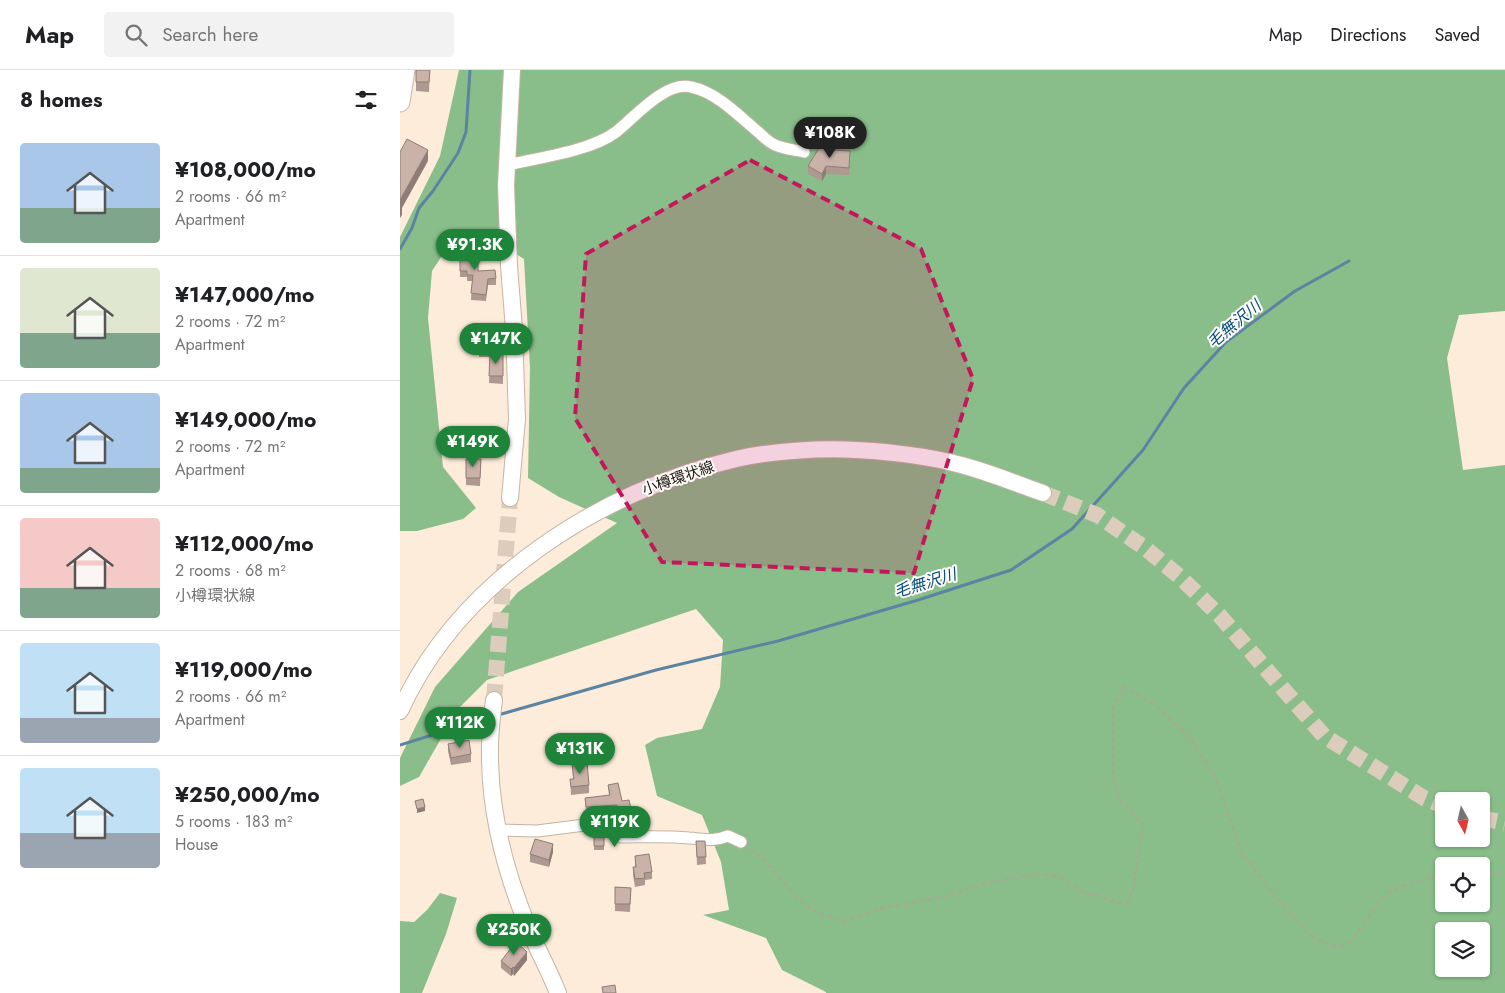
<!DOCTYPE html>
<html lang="en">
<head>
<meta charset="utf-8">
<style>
	:root { --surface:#fff; --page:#f2f2f2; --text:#202124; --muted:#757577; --line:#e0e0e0; --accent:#1d8439 }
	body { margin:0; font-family:Jost,"Noto Sans JP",sans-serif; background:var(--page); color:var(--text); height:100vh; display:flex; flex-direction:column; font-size:19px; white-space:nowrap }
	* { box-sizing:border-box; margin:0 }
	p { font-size:16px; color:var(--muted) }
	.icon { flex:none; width:28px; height:28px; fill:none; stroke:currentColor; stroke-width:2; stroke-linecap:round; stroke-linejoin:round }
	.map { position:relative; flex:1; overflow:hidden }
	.side { display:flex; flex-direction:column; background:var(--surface); width:400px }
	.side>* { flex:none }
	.needle { width:32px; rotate:172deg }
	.tools { position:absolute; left:1035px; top:722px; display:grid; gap:10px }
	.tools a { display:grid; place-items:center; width:55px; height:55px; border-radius:5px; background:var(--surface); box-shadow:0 1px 4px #0004; font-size:25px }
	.price { position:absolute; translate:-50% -42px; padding:0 11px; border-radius:18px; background:var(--accent); color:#fff; font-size:16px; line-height:32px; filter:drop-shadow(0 1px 2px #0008) }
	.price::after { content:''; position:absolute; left:50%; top:30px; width:15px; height:11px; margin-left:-8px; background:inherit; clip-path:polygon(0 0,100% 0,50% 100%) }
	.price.selected { background:#222; color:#fff }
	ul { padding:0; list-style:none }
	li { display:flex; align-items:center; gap:15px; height:125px; padding:0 20px }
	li+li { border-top:1px solid var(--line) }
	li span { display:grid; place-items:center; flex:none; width:140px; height:100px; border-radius:5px; color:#555 }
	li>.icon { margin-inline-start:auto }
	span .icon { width:60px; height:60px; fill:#fffc; stroke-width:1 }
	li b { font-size:21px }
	h2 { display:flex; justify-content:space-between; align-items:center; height:60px; padding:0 20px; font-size:21px }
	header { display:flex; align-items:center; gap:30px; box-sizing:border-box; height:70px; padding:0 25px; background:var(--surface); border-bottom:1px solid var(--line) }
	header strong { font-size:24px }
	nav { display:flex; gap:28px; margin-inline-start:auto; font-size:18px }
	.search { width:350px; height:45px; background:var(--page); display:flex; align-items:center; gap:12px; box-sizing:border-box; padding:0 18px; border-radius:5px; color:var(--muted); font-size:19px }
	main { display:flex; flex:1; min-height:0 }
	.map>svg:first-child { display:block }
</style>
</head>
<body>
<header>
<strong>Map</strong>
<div class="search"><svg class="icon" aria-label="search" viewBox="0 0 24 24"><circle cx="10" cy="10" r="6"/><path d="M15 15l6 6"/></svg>Search here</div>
<nav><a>Map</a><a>Directions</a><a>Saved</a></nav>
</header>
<main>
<section class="side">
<h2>8 homes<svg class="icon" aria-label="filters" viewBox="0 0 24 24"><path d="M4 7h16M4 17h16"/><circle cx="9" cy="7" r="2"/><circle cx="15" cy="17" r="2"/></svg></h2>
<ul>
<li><span style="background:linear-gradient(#a9c7e8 65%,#7fa58c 0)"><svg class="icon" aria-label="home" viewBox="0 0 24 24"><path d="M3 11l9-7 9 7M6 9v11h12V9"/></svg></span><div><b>¥108,000/mo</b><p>2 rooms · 66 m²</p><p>Apartment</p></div></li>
<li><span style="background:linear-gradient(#dfe7d0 65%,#7fa58c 0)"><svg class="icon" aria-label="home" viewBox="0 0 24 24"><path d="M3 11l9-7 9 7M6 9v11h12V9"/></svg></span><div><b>¥147,000/mo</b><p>2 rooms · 72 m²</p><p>Apartment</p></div></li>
<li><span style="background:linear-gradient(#a9c7e8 75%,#7fa58c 0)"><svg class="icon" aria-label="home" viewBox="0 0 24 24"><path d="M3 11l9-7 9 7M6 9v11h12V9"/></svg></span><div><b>¥149,000/mo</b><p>2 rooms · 72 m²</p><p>Apartment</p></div></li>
<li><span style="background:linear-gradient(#f6c9c9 70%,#7fa58c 0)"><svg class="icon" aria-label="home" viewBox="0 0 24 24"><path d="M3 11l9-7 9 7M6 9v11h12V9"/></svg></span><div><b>¥112,000/mo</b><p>2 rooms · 68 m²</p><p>小樽環状線</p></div></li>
<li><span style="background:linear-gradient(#bfe0f5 75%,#9aa5b1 0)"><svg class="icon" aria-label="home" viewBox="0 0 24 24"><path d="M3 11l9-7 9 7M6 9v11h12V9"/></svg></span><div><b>¥119,000/mo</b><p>2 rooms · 66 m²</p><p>Apartment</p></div></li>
<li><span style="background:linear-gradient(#bfe0f5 65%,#9aa5b1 0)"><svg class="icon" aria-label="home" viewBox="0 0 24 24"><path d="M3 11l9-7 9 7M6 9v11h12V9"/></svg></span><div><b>¥250,000/mo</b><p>5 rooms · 183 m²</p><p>House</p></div></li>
</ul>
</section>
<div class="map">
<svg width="1105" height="923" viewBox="0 0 1105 923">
	<rect width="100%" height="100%" fill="#fdecda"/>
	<path fill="#89be8a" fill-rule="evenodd" d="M59,0H1105V241L1059,245L1047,288L1063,400L1105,395V923H426V922L382,900L366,868L303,845L329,840L321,792L302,745L257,726L245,675L257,668L302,659L320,617L323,570L296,539L87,610L58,639L19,707L0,716V688L35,617L118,522L217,453L159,427L128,408L130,298L124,189L87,166H55L32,201L28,248L43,397L76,438L63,449L17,461H0V167L40,86ZM1044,731H1081V769H1044ZM1044,796H1081V834H1044ZM1044,861H1081V899H1044Z
		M40,823L57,828L46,864L22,923H0V851L14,852L27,840Z"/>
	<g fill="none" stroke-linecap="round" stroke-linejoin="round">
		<path stroke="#5b83a2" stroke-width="3" d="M0,179L12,158L19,138L33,121L58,83L66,62L70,0
			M98,645L256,600L378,571L518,530L611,500L672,459L743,380L784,318L826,272L895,221L949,191
			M0,675L87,648"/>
		<path stroke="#dcccbc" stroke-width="16" stroke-dasharray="16 8" stroke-linecap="butt" d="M643,423L697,445L745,478L780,507L820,546L924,666L1024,728L1044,736
			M94,630L110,428
			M1081,748L1105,753"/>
		<defs>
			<path id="street" d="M107,95C138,88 191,81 216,62C235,47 265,11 291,17C316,22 338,45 357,61C362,65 368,72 375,75C384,79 395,80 404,82
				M98,760L137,761L201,753L214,759L221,767C244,767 267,766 289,768C305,769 312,772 328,766L341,772"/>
			<path id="secondary" d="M110,428L117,349L114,259L109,196L106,115L112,0
				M94,630C92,646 90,663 90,679C89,740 105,801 128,857C137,879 149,900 158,923
				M0,641C59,511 200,421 336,389C370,381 421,378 456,380C496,382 537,387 575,399C598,406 620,415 643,423"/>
			<path id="primary" d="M0,32L5,0"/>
		</defs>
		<use href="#street" stroke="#c4b4a3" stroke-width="13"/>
		<use href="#secondary" stroke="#c4b4a3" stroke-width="18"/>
		<use href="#primary" stroke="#c4b4a3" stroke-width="21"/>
		<path stroke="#b0a395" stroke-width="2" stroke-dasharray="4 4" stroke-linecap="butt" d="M350,779C374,795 390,827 415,841C424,846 435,848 444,852L483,838L543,827L586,813L639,804L658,806L685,823L700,826L716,833H728L733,819L743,754L719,729L713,703V638L723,617L754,634L790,668L814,705L841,781L874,825L906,861L919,871L935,876L944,875L952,870L977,835L989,822L1007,814L1044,805
			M1081,802H1105"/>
		<use href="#street" stroke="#fff" stroke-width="11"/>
		<use href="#secondary" stroke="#fff" stroke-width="16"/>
		<use href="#primary" stroke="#fff" stroke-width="19"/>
	</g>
	<path fill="#ae9991" d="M30,0L29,22L16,21V12Z
		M450,88L449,105L426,104L422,111L408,104V96Z
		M60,179L78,201L96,208V215H88L86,231L71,230L72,211H67V207H60Z
		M69,261L89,269H92V283L103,284V314L89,313L90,287H79V281L69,280Z
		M66,389H81L80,416L66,415Z
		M48,674L71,684V692L51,695L48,681Z
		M172,694L189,715V723L171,725L170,709H173Z
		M208,715L232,743V749L219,752L217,741L186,743L185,728L209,726Z
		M194,767H204V780H194Z
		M296,771H305L306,794L297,795Z
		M153,782L149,797L130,792V784Z
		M235,786L252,802V809L245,810V815L235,817L233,805V797H235Z
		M215,817L231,818L230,842L215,841Z
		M127,890L114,906L113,904L111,906L101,898V891Z"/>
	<path fill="#8d7d76" d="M28,80V91L2,138V145L0,148V130Z
		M426,96V104L422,111V104Z
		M25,737V741L17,743V739Z
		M153,774V782L149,797V790Z
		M127,882V890L114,906V898Z
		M113,897V904L111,906V899Z"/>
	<path fill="#cab2a9" stroke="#8d7d76" d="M16,0H30L29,12H16Z
		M7,69L28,80L0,130V82Z
		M422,73L435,80L450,81L449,98L426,96L422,104L408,96Z
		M60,179H78V201L95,200L96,208L88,209L86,225L71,223L73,205H67V201H60Z
		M69,261H89V269H92V280H79V273H69Z
		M90,283L103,284V306H89Z
		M66,389H81L80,408H66Z
		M69,670L71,684L51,688L48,674Z
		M187,692L189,715L171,717L170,709H174L172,694Z
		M218,713L222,731L229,730L232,743L219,745L217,735L186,737L185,728L210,725L208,715Z
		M23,729L25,737L17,739L15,731Z
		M194,767H204V776H194Z
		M135,769L153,774L149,790L130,784Z
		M296,771H305L306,787H297Z
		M249,784L252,802L244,803L245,808L235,809L233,797H236L235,786Z
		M215,817L231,818L230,834H215Z
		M116,872L127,882L114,898L113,897L111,899L101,891Z
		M215,915L216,923H203L202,917Z"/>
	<path fill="#c2185b" fill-opacity="0.2" stroke="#c2185b" stroke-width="4" stroke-dasharray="10 6" stroke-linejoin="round" d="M350,90L521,179L573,309L514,503L262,492L175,348L186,184Z"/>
	<g text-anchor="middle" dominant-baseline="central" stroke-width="4" stroke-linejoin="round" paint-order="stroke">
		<g font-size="15" fill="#1f1912" stroke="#fffbf8">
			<text transform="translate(278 408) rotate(-19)">小樽環状線</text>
		</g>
		<g font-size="16" font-style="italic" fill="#044f7b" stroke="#fffbf8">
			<text transform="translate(834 254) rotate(-40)">毛無沢川</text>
			<text transform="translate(525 513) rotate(-17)">毛無沢川</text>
		</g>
	</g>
</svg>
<div class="tools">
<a><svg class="needle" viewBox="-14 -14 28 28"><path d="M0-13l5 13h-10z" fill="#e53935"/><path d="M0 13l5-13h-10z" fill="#757577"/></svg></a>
<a><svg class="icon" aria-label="locate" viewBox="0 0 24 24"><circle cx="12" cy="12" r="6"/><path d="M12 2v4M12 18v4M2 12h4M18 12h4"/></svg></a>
<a><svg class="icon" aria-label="layers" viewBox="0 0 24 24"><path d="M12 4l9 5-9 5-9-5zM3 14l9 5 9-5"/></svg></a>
</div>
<b class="price selected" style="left:430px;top:89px">¥108K</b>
<b class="price" style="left:75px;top:201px">¥91.3K</b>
<b class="price" style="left:96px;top:295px">¥147K</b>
<b class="price" style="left:73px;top:398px">¥149K</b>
<b class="price" style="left:60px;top:679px">¥112K</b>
<b class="price" style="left:180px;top:705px">¥131K</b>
<b class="price" style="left:215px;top:778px">¥119K</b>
<b class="price" style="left:114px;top:886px">¥250K</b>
</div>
</main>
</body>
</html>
